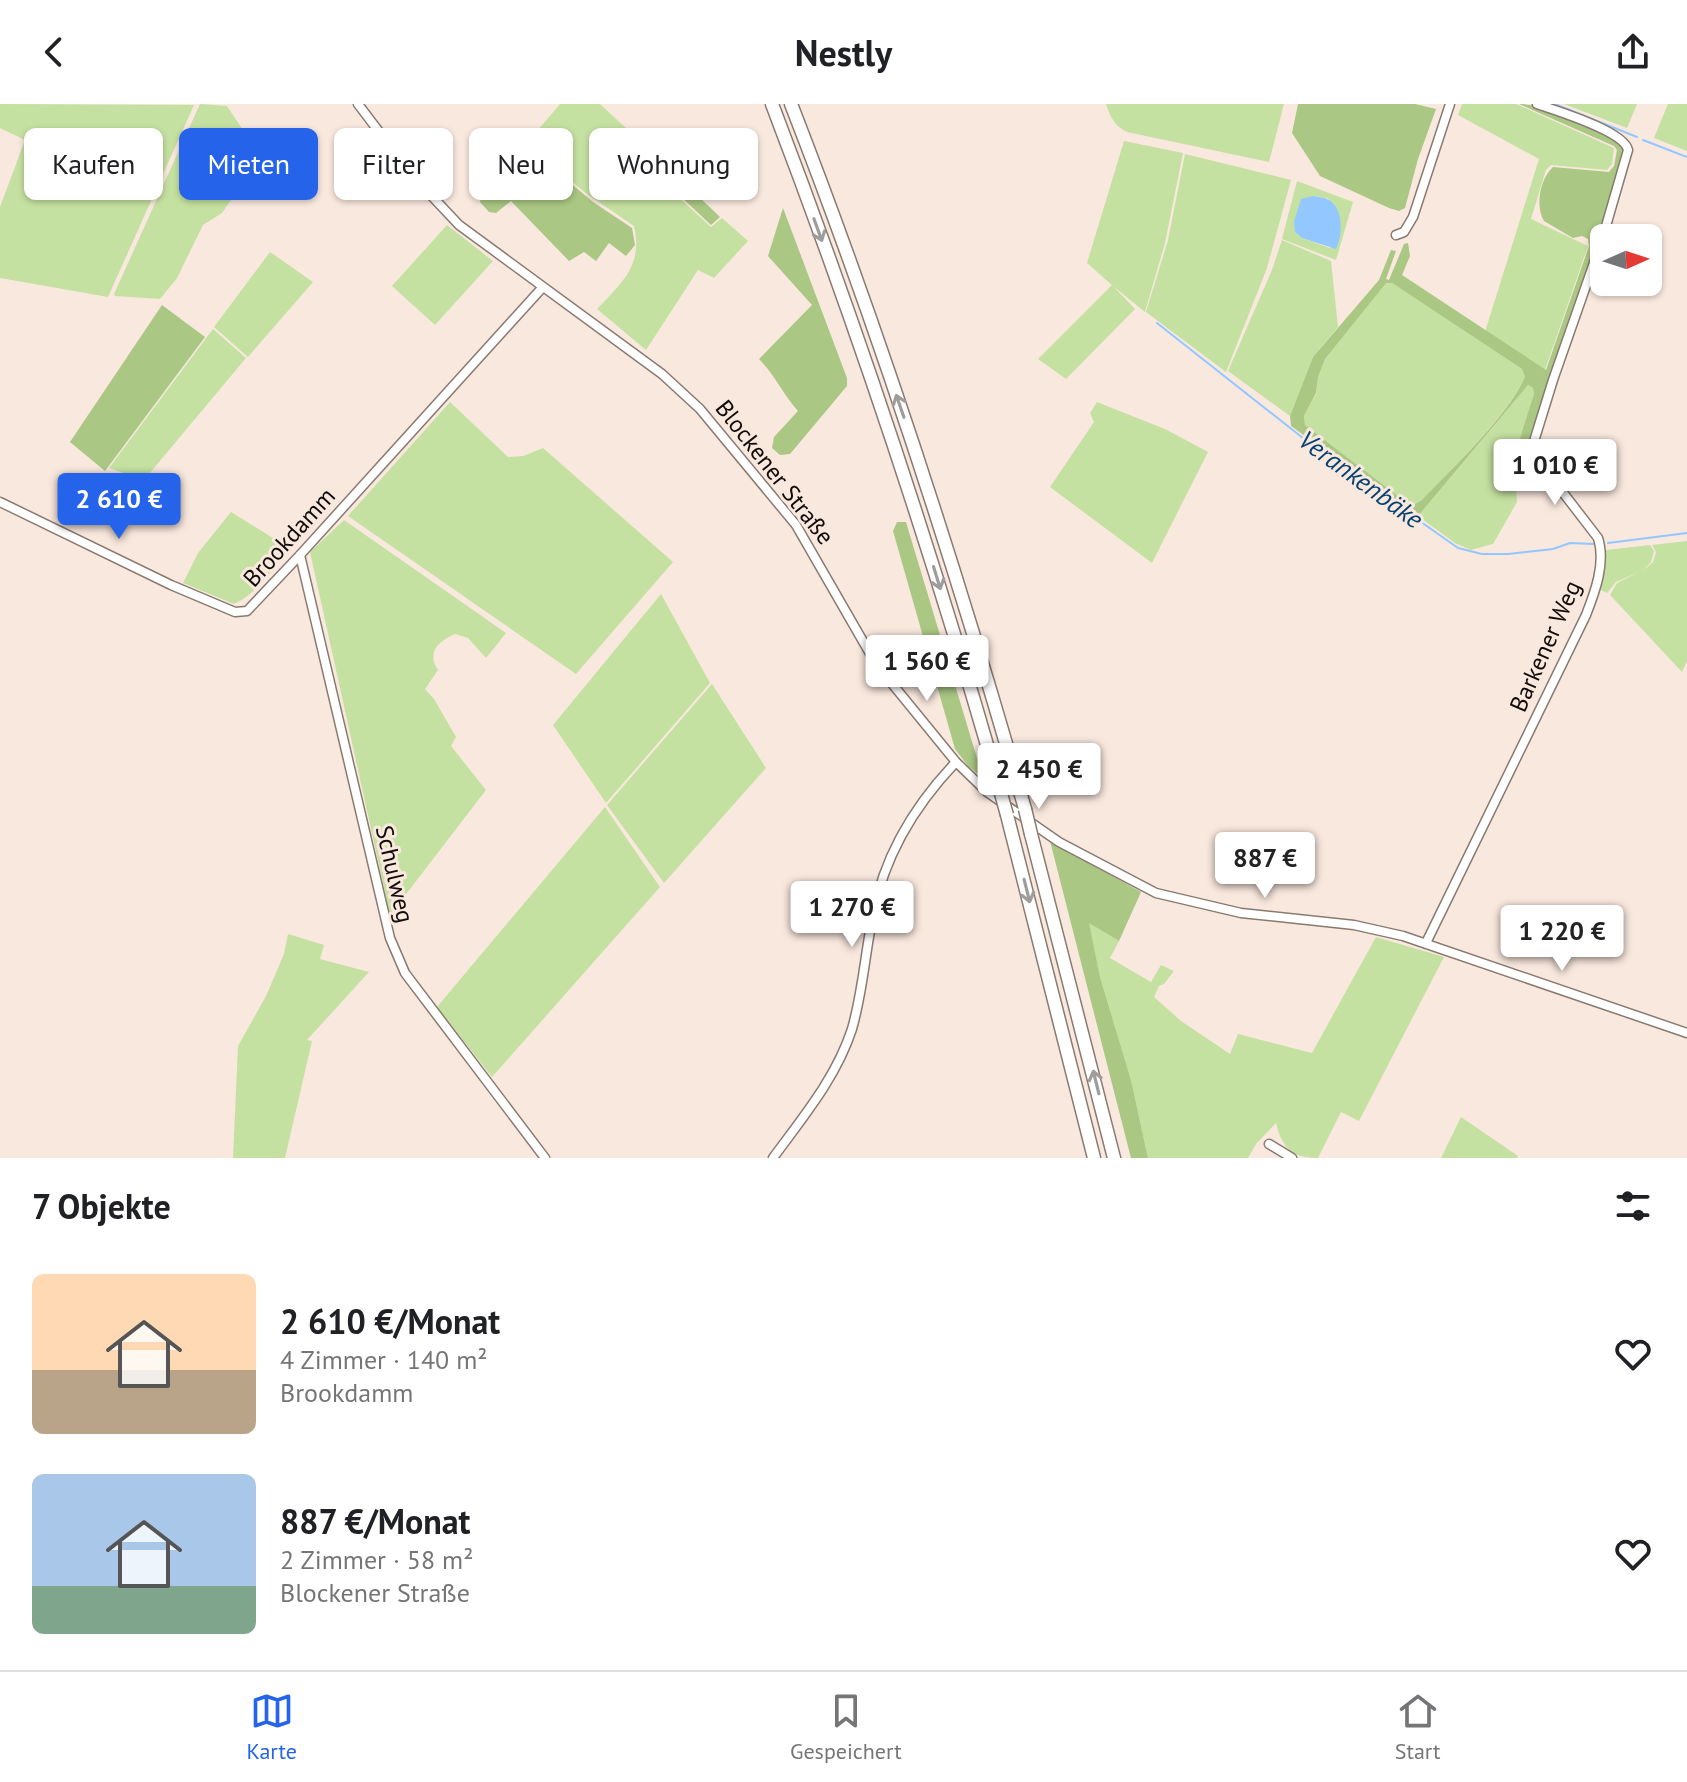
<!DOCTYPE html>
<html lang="de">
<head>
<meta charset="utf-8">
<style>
	:root { --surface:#fff; --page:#f6f6f6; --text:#202124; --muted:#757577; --line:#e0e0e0; --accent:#2563eb }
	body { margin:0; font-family:"PT Sans",sans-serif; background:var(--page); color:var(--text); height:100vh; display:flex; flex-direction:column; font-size:30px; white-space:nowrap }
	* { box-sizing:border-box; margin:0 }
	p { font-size:26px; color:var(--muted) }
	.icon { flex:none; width:44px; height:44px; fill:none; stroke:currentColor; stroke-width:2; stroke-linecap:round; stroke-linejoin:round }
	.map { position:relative; height:1054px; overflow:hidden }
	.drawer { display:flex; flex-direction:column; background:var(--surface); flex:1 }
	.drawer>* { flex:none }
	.guide { position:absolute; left:24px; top:24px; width:800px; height:72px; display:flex; gap:16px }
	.needle { width:52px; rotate:87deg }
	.fabs { position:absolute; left:1590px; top:120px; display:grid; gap:16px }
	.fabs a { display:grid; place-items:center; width:72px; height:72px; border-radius:12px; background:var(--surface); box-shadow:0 2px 6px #0004; font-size:40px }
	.price { position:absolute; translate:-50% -68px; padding:0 18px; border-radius:8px; background:#fff; color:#222; font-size:26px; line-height:52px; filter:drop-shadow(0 2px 4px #0008) }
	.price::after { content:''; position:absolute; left:50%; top:48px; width:24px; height:18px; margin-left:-12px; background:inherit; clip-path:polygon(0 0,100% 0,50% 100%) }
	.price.active { background:var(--accent); color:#fff }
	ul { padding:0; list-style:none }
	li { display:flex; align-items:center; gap:24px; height:200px; padding:0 32px }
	li span { display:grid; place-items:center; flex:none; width:224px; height:160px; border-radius:12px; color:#555 }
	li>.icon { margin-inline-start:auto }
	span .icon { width:96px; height:96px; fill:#fffc; stroke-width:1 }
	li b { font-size:34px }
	h2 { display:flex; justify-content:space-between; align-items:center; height:96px; padding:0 32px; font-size:34px }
	.pill { padding:0 28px; border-radius:12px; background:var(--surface); box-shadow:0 2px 6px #0004; font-size:28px; line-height:72px }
	.pill.active { background:var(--accent); color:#fff }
	header { display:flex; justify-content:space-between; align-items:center; height:104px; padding:0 32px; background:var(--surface); font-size:36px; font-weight:700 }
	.dock { display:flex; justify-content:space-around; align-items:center; height:112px; border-top:2px solid var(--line); background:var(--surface); font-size:22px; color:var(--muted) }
	.dock a { display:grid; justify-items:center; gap:4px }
	.dock .active { color:var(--accent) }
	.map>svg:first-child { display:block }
</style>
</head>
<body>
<header><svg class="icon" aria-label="back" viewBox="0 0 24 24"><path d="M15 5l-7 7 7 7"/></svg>Nestly<svg class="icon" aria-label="share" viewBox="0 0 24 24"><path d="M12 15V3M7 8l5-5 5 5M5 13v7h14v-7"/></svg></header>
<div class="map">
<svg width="1687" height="1054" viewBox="0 0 1687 1054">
	<rect width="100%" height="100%" fill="#f9e8de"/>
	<path fill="#c5e1a1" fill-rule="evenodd" d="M0,0L194,1L108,193L0,174V103L25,36L0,24Z
		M200,0L227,2L251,38L250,61L233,84L231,96L222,109L203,121L177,174L160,195L115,192L114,190Z
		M560,0H600L668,63L659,75L711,123L722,114L748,137L714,174L698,166L646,246L597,205C623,178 643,161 634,122L587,90L526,40Z
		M1106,0H1284L1269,58L1127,28C1114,22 1110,12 1106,0Z
		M1462,0H1516L1614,44L1612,60L1607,66L1551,61L1546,66L1531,115L1588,142L1545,266L1485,228L1539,55L1458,11Z
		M1564,0H1637L1627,24Z
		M1668,0H1687V47L1654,34Z
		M1124,37L1183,49L1165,139L1145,208L1113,182L1135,205L1066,275L1038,255L1112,181L1087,159Z
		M1185,50L1291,76L1267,164L1226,268L1146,208L1168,136Z
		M1297,77L1353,98L1336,156L1282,135ZM1313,92L1327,94L1335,101L1330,144L1302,134L1295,128Z
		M447,121L493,157L435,221L392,182Z
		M1282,136L1331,157L1338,223L1313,253L1290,312L1228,267L1272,166Z
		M270,148L313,178L248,253L214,223Z
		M1385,179H1392L1522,265L1525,273C1506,313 1453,363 1422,396L1411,402L1305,321L1304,312L1316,290L1318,273L1325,255Z
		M213,225L246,254L144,376L109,364Z
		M1528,281L1533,284L1534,290L1517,351L1515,370L1517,398L1493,440L1471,446L1455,439L1418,412Z
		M450,298L508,353L523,352L543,344L673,458L576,570L348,412Z
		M1097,298L1165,325L1208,348L1152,459L1050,383L1094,318L1090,309Z
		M231,408L289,444C274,464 258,489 234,500L183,479L198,449Z
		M344,416L506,529L486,554L468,534L455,530C439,537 426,548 438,566L425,585L434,595L456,633L451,642L486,686L390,811L310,448Z
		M1687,437V557L1682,568L1610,491L1617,479L1639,468L1616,478L1607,489L1601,486V481L1606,446L1650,441L1654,447L1651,458L1643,467L1653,458L1656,448L1652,441Z
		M661,490L710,579L606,699L553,621Z
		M712,580L766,664L664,779L607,701Z
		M605,703L660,783L492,973L437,903Z
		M1088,818L1119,837L1110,854L1151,878L1161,861L1174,867L1164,880L1159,882L1154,893L1181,917L1230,950L1238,930L1312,949L1376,833L1444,853L1359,1017L1341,1008L1318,1054C1291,1054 1282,1043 1276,1019L1256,1040L1248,1054H1148L1131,976L1100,873Z
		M288,830L324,841L320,855L369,868L307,936L312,937L285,1054H233L238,942L266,892L284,850Z
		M1461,1013L1518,1052L1517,1054H1441Z"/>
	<path fill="#aac783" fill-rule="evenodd" d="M1298,0H1415L1436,5L1418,55L1405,104L1399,107L1389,104L1320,72L1292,29Z
		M1519,0C1550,0 1594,23 1621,38L1624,57L1528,348L1525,345L1521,362L1515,370L1521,331L1534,290L1533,284L1528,281L1418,412L1291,322L1290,312L1313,253L1379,176L1391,146L1396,147L1386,175L1389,176L1404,140L1408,139L1410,152L1402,171L1546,266L1589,142L1588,135L1582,132L1573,134L1544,117C1535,102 1540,75 1553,63L1609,68L1614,62L1617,46L1614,42ZM1386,179H1392L1522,265L1525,273C1507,313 1453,363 1422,396L1411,402L1305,321L1304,312L1316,289L1318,273L1325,255Z
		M526,42L593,98L632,124L635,141L626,152L609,139L596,157L584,148L569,157L511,97L496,109L489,108L480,98L481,91Z
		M670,65L720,113L711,121L662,75Z
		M783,104L847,274V282L790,350L780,351L772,344L774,333L798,307C783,290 775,271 759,255L812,201L768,152Z
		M162,201L205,233L105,367L70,338Z
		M897,418H906L983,674L968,662L955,645L893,427Z
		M1050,737L1141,788L1119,837L1089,819L1100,873L1131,976L1148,1054H1131Z"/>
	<path fill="#92c7ff" d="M1313,92C1314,92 1326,94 1327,95C1344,102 1343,132 1336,145L1302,134L1295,128L1294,118L1301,95Z"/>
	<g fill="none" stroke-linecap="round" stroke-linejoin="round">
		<path stroke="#92c7ff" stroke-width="2" d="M1555,0L1637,33
			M1643,36L1687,53
			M1157,219L1313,342L1458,444L1482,450H1508L1553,445L1570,439L1594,440
			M1608,439L1687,429"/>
		<defs>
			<path id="minor" d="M358,0L411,70L459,121L662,270L700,305L796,421L876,560L956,658L987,688L1059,738L1156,789L1241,809L1354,821L1403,832L1687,929
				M1396,131L1404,128L1413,113L1450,0
				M0,398L171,481L235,508L247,507L300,451L542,184
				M300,451L390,834L405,869L545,1054
				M1426,839L1586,511C1595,488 1606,459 1598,434L1531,347L1553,276L1602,136L1628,46C1624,27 1557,7 1537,0
				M1269,1040L1292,1054
				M773,1054C803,1013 836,974 852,925C863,887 865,849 873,811C884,752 915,701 956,658"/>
			<path id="highway" d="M772,0C858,225 934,454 1000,686
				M791,0C881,231 957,467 1025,705
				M1007,711L1094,1054
				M1031,730L1114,1054"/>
		</defs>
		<use href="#minor" stroke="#897a70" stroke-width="11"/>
		<use href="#highway" stroke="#897a70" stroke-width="15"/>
		<use href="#minor" stroke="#fff" stroke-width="8"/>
		<use href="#highway" stroke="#fff" stroke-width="12"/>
		<defs>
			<path id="highway-bridge" d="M1000,686L1007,711
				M1025,705L1031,730"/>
		</defs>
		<use href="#highway-bridge" stroke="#897a70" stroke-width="15" stroke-linecap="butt"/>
		<use href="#highway-bridge" stroke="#fff" stroke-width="12"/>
	</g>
	<defs><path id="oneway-shaft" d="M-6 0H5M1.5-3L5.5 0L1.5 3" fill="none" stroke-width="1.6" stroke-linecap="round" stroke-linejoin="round" transform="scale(2)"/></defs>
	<g stroke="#9f9d9c">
		<use href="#oneway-shaft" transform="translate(818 126) rotate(70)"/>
		<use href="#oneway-shaft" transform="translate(900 302) rotate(-109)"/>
		<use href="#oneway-shaft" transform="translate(937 474) rotate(73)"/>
		<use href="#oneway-shaft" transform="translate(1027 787) rotate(76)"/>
		<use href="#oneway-shaft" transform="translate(1096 978) rotate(-104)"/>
	</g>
	<g text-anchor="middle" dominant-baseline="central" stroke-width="6" stroke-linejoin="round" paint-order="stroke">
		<g font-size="24" fill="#100b08" stroke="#f9e8de">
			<text transform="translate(775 368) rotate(52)">Blockener Straße</text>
			<text transform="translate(289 433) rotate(-48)">Brookdamm</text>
			<text transform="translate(1545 542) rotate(-66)">Barkener Weg</text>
			<text transform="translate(395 770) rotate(77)">Schulweg</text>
		</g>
		<g font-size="26" font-style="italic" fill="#054273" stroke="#f9e8de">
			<text transform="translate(1361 375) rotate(36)">Verankenbäke</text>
		</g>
	</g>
</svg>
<div class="fabs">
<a><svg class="needle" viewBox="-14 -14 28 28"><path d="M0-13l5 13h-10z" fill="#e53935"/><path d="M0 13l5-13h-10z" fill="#757577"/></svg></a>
</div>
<b class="price" style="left:1555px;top:403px">1 010 €</b>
<b class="price active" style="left:119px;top:437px">2 610 €</b>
<b class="price" style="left:927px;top:599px">1 560 €</b>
<b class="price" style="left:1039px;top:707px">2 450 €</b>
<b class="price" style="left:1265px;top:796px">887 €</b>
<b class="price" style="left:852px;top:845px">1 270 €</b>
<b class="price" style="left:1562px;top:869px">1 220 €</b>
<div class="guide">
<a class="pill">Kaufen</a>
<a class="pill active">Mieten</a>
<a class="pill">Filter</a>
<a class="pill">Neu</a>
<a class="pill">Wohnung</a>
</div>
</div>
<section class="drawer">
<h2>7 Objekte<svg class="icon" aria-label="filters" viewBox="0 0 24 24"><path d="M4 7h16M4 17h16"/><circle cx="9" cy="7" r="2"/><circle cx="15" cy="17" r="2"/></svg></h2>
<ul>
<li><span style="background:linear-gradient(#ffd9b3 60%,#b9a48a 0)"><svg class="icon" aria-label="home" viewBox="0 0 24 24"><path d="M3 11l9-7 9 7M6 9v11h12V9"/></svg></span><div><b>2 610 €/Monat</b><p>4 Zimmer · 140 m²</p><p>Brookdamm</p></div><svg class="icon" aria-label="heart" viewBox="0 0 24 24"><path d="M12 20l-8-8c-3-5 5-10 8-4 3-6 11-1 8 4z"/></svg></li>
<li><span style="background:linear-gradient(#a9c7e8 70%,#7fa58c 0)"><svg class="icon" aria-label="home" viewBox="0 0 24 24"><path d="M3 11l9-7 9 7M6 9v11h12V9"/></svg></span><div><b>887 €/Monat</b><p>2 Zimmer · 58 m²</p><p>Blockener Straße</p></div><svg class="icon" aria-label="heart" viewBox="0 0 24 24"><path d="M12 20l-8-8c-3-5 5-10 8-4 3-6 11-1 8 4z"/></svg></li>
</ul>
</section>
<nav class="dock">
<a class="active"><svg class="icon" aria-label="map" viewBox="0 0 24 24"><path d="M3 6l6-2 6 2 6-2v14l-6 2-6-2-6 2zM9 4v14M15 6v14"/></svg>Karte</a>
<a><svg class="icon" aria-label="saved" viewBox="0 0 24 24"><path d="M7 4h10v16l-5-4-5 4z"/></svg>Gespeichert</a>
<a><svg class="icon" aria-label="home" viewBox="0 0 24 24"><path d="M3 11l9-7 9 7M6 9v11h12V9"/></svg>Start</a>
</nav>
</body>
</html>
